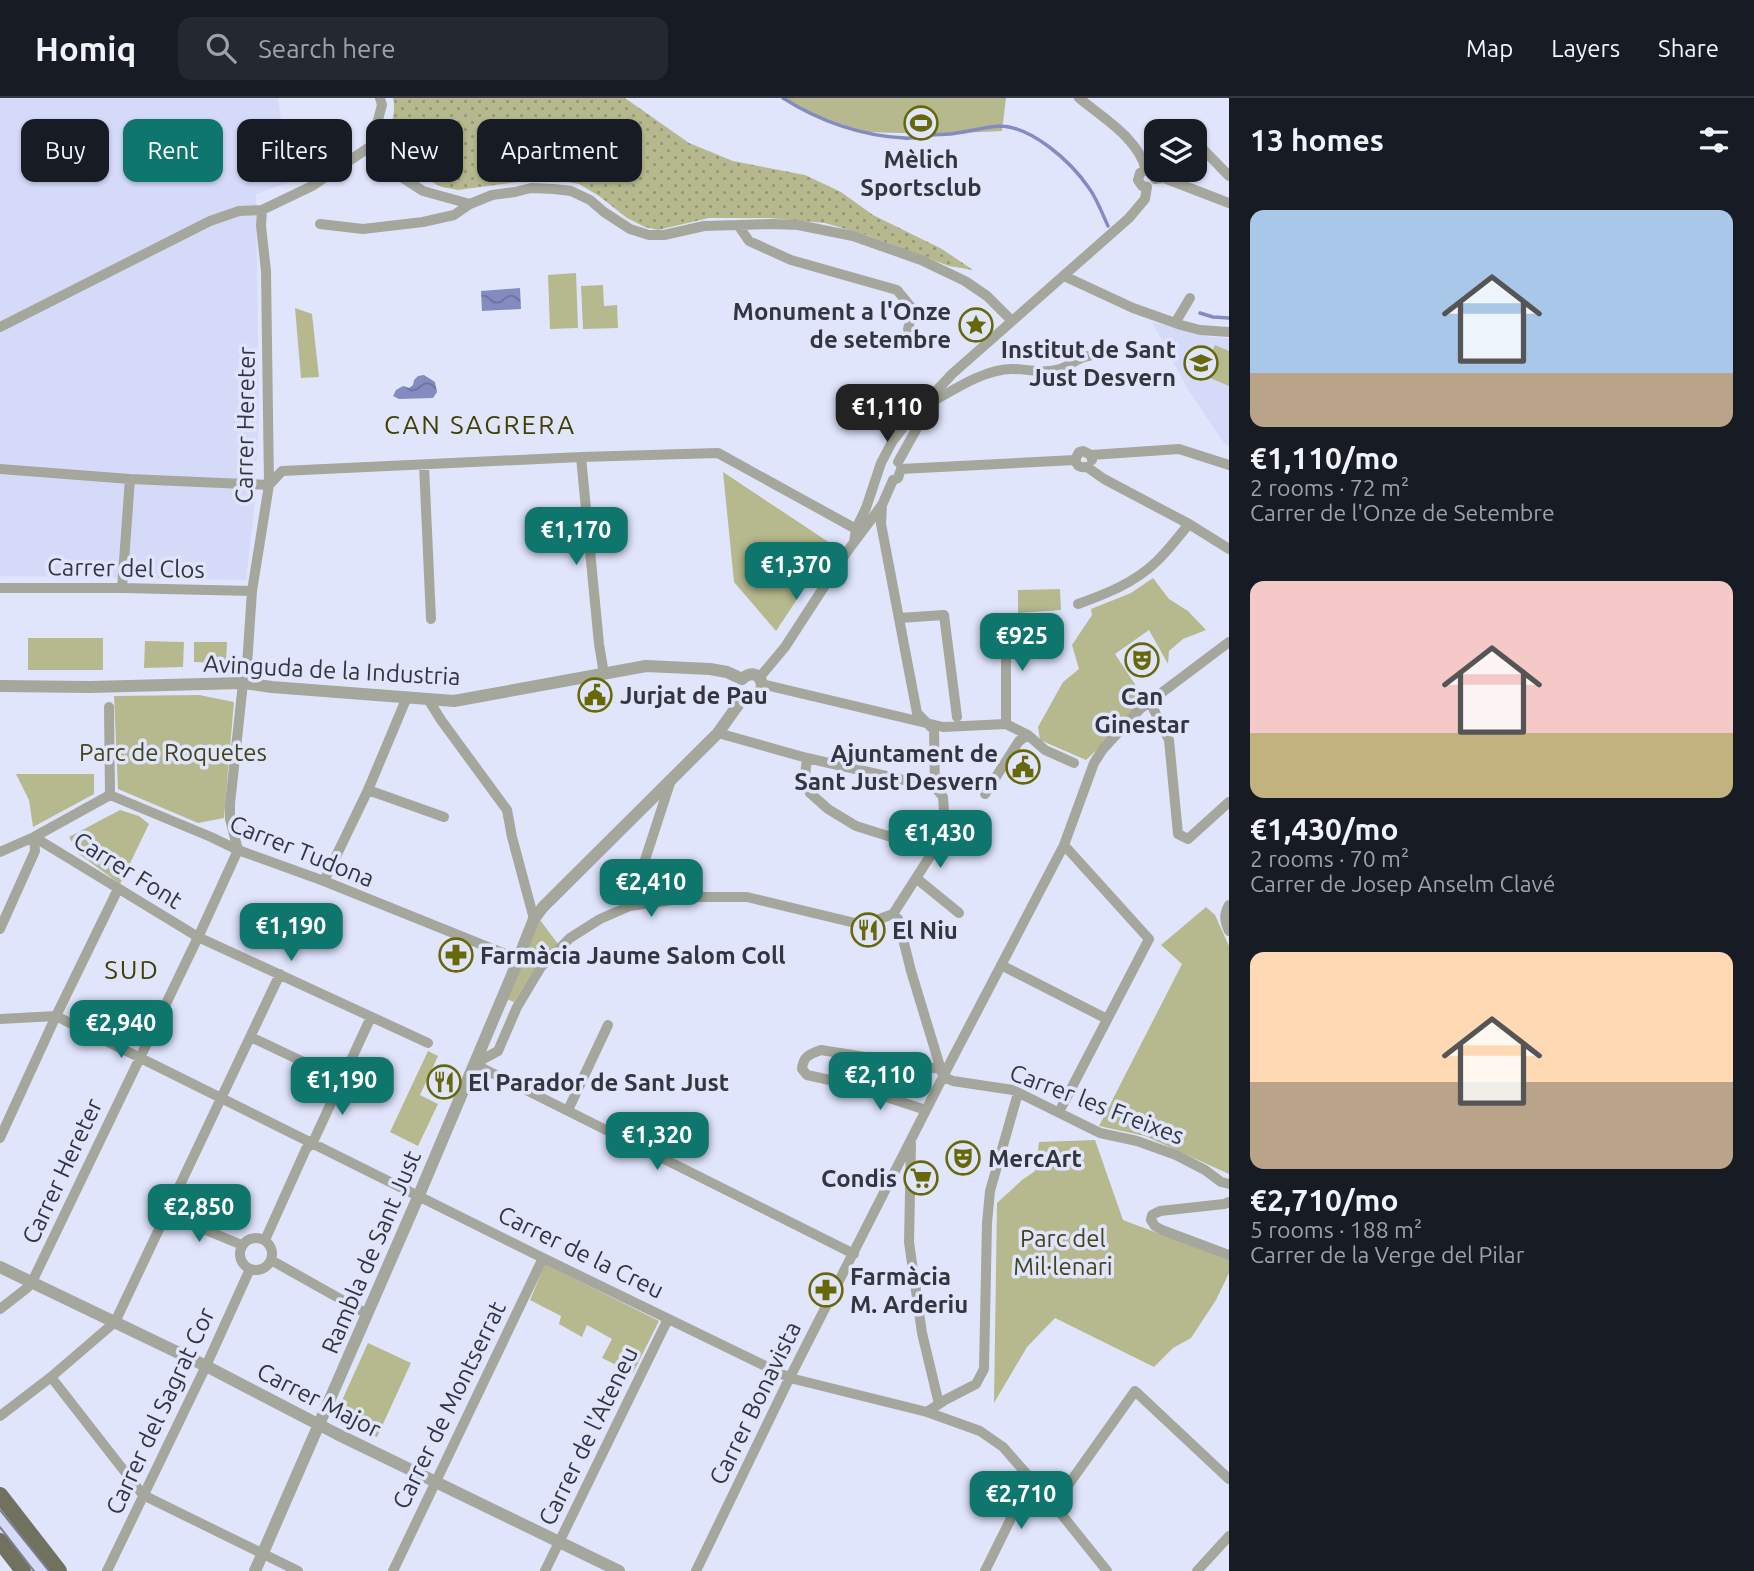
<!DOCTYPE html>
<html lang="en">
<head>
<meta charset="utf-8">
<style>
	:root { --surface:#171b24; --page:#242831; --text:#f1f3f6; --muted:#9ea1a6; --line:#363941; --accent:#0f766e }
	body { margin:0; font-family:Ubuntu,sans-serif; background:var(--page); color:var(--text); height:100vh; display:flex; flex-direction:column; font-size:26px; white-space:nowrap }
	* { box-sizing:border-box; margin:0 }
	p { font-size:23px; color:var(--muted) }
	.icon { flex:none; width:38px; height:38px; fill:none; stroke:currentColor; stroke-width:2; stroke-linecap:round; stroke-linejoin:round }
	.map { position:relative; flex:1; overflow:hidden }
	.panel { display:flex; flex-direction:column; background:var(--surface); width:525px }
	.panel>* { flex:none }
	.banner { position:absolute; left:21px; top:21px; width:665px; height:63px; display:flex; gap:14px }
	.buttons { position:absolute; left:1144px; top:21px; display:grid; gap:14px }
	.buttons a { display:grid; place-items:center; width:63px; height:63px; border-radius:14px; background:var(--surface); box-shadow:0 2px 5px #0004; font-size:35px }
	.price { position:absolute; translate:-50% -60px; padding:0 16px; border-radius:14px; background:var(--accent); color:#fff; font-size:23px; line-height:46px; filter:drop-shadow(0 2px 4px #0008) }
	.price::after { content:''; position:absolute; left:50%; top:42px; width:21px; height:16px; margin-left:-10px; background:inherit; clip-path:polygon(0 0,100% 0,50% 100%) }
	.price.current { background:#222; color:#fff }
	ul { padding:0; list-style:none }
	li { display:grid; align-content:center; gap:14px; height:371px; padding:0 21px }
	li span { display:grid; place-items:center; height:217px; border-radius:14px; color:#555 }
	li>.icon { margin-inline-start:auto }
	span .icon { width:126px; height:126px; fill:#fffc; stroke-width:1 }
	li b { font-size:30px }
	h2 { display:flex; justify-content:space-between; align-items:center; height:84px; padding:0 21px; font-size:30px }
	.pill { padding:0 24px; border-radius:14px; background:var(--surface); box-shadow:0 2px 5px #0004; font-size:24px; line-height:63px }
	.pill.current { background:var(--accent); color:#fff }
	header { display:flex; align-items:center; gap:42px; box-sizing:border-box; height:98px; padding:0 35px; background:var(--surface); border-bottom:2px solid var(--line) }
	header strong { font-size:33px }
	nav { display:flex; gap:38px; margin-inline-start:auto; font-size:24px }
	.search { width:490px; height:63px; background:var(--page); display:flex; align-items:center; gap:18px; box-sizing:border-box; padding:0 24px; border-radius:14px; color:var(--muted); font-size:26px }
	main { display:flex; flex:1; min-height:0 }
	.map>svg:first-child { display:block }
</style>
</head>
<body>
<header>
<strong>Homiq</strong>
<div class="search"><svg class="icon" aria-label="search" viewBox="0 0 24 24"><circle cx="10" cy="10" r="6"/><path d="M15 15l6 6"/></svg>Search here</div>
<nav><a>Map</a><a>Layers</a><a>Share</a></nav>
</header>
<main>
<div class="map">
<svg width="1229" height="1473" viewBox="0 0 1229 1473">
	<defs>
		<pattern id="grass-dots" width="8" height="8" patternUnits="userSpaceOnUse" patternTransform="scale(1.75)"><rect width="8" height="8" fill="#b6b98e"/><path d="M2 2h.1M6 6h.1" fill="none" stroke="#959775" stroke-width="1.8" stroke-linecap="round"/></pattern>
		<pattern id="water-waves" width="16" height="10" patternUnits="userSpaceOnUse" patternTransform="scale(1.75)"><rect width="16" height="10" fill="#838bc0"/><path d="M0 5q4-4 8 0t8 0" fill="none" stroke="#6c729d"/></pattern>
	</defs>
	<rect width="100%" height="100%" fill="#e1e5fc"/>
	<path fill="#d5daf9" d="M0,0H278L290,84L256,96L259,319L254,412L246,482L0,478Z
		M1152,224L1210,239L1229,240V348L1224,345L1187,290Z
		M0,1406L51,1473H30L0,1434Z"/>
	<path fill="url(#grass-dots)" d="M393,0H625L689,45L733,63L805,77L841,94L873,117L942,151L973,172L949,168L866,137L825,125L769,120H709L658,132L645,129L627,120L599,98L579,86L547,80L458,92L442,89L407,72L390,59L384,49C389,34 397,15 393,0Z"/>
	<path fill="#b6b98e" d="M785,0H1006L1002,33L940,36L863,34L816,17Z
		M576,175L578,230L550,231L548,177Z
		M603,187L604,208L617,207L618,230L583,231L581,188Z
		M295,210L312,216L319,279L301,280Z
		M1215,247L1229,253V288L1203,277Z
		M723,374L833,447L776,533L734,484Z
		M1153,480L1169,501L1188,513L1206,532L1183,541L1169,553L1168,566L1149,532L1115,556L1144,600L1120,630L1086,662L1040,642L1038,629L1063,584L1079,571L1072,547L1092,517L1091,511L1131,495Z
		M1060,491L1061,512L1018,515V492Z
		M28,540H103V572H28Z
		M145,543L184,544L183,569L144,570Z
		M194,544H227L226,565L194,564Z
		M199,597L234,604L224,720L198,725L118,691L114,598Z
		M16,676H94V696L33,729L29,702Z
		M120,712L139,718L149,726L120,786L79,756L69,739Z
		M1206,809L1215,817L1229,848V1076L1145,1038L1099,1028L1182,866L1161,847Z
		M540,822L558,846L533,873L514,904L506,901Z
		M428,953L438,958L420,997L438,1006L418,1048L390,1034Z
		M1095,1042L1123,1122L1229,1162V1175L1216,1202L1191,1240L1173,1250L1154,1269L1055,1220L1027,1249L994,1305L997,1105L1022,1082L1035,1073L1039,1044Z
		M545,1166L659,1223L633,1275L602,1260L612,1241L587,1227L582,1239L559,1226L561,1218L530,1202Z
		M368,1245L411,1265L377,1339L334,1320Z"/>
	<path fill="url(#water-waves)" d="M520,190L521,211L482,213L481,193Z
		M424,277L435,284L437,294L433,300L399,301L393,298L396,292L403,288L409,290L413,287L414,282L418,278Z"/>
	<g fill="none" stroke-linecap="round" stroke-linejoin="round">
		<path stroke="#838bc0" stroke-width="3.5" d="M783,0C819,23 862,38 904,40C913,41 921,38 930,37C939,36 948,37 957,35C971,33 985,29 999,28C1032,28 1071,64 1089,90C1097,101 1102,115 1108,128
			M1200,215L1213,219L1229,220"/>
		<path stroke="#a6a79c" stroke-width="10" d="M1079,0C1103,20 1138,40 1146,72
			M1195,43L1229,78
			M371,48L386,69L423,93L470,106
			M371,48L382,7L380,0
			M1146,72L1140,75L1138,82L1142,88L1147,89
			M1155,81L1164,80L1229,105
			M320,126L363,131L423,124L454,117L470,106L492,97L515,94L531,90L554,91L571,93L590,102L604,114L630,131L649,137H664L704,128L773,126L798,127L853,138L921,162L965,183L987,198L1011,222
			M738,127L749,143L791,162L897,192L910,208L911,220L908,231
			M1064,178L1133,210L1181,227L1200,232L1229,234
			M1175,225L1190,200
			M0,229L210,123L239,113L262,112L312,88L371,48
			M932,304C955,291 985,271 1012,271C1028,271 1044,276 1060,271C1071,268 1077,259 1089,258
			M1091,357L1179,351L1229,367
			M581,359L599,546L604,576
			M1075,362C1078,369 1080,370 1087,369L1104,381L1189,426L1229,451
			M1075,362L1079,354L1083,353L1091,357L1092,362
			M898,364L931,305
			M424,367L431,521
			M0,371L130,381L269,387L282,373L581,359L718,355L856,431
			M901,371L1075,362
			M854,444L856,431L866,410L881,365L892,344L905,327L952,276L1129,120L1145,101L1147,89
			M0,490H122L252,493
			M122,490L130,381
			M1078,506C1106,496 1134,485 1156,464C1168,453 1178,439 1189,426
			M899,520L944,517L957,619
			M759,580L785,549L846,455L882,407L893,382L898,380L901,371
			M762,586L943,629L1006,626L1028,637L1045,652L1074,665
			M428,601L441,622L507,712L512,739L534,821
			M1150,604L1169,642L1178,736L1188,741L1229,704
			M109,609L110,697
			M1006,626V524
			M718,635L807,660L935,689
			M807,660L805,678L810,695L828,711L856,728L888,738L938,743
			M368,692L444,719
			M985,696L1019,643L1028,637
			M110,697L211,739L238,752L324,783L518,861
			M34,739L198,839L428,945
			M238,752L230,721V706L243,585L247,567L252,493L269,387L266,173L261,128L262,112
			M0,754L34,739L110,697
			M916,780L959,815
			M324,783L368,692L407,599
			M1229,807C1223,817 1225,824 1229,833
			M630,808L671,682
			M893,816L898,821L911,873L942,975
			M0,831L35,753L34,739
			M1001,867L1107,921
			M0,921L56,918L543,1160L790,1280L927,1314L980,1333L1003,1349L1054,1407L1107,1473
			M251,939L369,995L375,982L348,969
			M474,966L498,953L517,909L541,869L570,840L600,821L630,808L693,799H747L855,825L874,823L893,816L943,738L945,728L943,699L935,689L934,632L917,615L881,426L882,407
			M474,966L854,1156
			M944,979L953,983L1013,992L1100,1035L1137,1043L1176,1057L1205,1072L1221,1084L1229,1086
			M568,1012L608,927
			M926,1012L843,985L807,977L802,971C803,958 810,956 821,952L940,971
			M1059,1014L1149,841L1064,747
			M0,1040L56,918L118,791
			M911,1046L909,1144L922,1235L939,1306
			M1229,1104L1224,1106L1160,1113L1152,1117L1151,1122L1155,1128L1162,1132L1229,1157
			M167,1116L242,1147
			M240 1156a16 16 0 1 1 32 0a16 16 0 1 1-32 0Z
			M265,1142L306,1051L313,1044L371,919
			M271,1162L367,1216
			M0,1211L27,1190L32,1184L201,833L238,752
			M51,1279L143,1397L298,1473
			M927,1314L945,1302L976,1286L984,1271L987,1125L990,1093L1018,995
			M0,1318L51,1279L115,1224L280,876
			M1054,1407L1135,1293L1229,1381
			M107,1473L206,1268L250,1171
			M393,1473L543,1160
			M545,1473L668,1221
			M696,1473L788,1283L950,965L1064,747L1094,665L1103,651L1140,611L1229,544
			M985,1473L1031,1380
			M1197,1473L1229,1438"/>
		<path stroke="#a6a79c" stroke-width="12" d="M742,581C763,563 772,604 745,597
			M0,588L90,589L243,585L272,589L454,603L646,568L710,571L727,574L742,581
			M0,1169L206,1268L337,1336L619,1473
			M255,1473L419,1097L512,877L534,821L543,809L718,635L745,597"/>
		<path stroke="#70715f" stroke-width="16" d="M0,1397L59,1473
			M0,1443L23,1473"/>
		<path stroke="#7b7e8d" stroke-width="2" d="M0,1412L49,1473
			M0,1429L34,1473"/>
	</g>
	<defs>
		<symbol id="stadium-ring" viewBox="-11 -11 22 22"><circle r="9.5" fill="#e1e5fc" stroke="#676908" stroke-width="1.5"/><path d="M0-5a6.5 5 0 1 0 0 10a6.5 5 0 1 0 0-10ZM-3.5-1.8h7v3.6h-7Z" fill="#676908"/></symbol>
		<symbol id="sight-ring" viewBox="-11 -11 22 22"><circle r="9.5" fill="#e1e5fc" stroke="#676908" stroke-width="1.5"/><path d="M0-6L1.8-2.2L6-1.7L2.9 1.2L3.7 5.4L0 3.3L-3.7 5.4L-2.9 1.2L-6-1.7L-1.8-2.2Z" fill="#676908"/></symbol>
		<symbol id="school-ring" viewBox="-11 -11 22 22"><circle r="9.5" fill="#e1e5fc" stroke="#676908" stroke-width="1.5"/><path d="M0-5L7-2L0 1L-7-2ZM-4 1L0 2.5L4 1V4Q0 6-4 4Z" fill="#676908"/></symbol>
		<symbol id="theatre-ring" viewBox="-11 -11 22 22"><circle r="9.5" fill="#e1e5fc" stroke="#676908" stroke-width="1.5"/><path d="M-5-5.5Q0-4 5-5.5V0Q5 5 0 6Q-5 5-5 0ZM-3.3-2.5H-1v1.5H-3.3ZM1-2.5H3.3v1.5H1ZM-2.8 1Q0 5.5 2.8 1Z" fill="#676908"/></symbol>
		<symbol id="civic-ring" viewBox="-11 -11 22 22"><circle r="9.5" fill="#e1e5fc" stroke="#676908" stroke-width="1.5"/><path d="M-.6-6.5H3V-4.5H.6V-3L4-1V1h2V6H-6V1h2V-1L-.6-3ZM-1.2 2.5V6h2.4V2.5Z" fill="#676908"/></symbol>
		<symbol id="restaurant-ring" viewBox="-11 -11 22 22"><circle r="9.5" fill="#e1e5fc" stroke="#676908" stroke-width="1.5"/><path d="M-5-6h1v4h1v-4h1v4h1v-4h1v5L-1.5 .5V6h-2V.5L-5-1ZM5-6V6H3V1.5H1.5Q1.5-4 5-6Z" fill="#676908"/></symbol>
		<symbol id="pharmacy-ring" viewBox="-11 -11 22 22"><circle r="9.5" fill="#e1e5fc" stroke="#676908" stroke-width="1.5"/><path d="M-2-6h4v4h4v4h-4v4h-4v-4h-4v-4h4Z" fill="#676908"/></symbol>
		<symbol id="supermarket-ring" viewBox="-11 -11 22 22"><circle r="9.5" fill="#e1e5fc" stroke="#676908" stroke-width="1.5"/><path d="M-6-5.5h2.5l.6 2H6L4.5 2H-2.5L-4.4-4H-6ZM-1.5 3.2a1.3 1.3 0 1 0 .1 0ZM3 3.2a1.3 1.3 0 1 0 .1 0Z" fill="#676908"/></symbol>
	</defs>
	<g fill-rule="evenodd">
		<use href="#stadium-ring" x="902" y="6" width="38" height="38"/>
		<use href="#sight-ring" x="957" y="208" width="38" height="38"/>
		<use href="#school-ring" x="1182" y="246" width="38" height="38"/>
		<use href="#theatre-ring" x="1123" y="543" width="38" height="38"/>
		<use href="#civic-ring" x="576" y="578" width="38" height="38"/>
		<use href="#civic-ring" x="1004" y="650" width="38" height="38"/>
		<use href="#restaurant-ring" x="849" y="813" width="38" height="38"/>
		<use href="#pharmacy-ring" x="437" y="838" width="38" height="38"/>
		<use href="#restaurant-ring" x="425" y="965" width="38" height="38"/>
		<use href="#theatre-ring" x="944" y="1041" width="38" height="38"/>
		<use href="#supermarket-ring" x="902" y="1061" width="38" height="38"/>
		<use href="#pharmacy-ring" x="807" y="1173" width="38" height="38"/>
	</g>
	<g text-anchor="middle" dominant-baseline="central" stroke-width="7" stroke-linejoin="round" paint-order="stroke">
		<g font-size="24" font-weight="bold" fill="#34353f" stroke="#e1e5fc" text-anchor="start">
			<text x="921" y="61" text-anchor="middle">Mèlich<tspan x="921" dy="28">Sportsclub</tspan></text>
			<text x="951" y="213" text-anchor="end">Monument a l'Onze<tspan x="951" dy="28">de setembre</tspan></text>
			<text x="1176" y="251" text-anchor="end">Institut de Sant<tspan x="1176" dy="28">Just Desvern</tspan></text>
			<text x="620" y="597">Jurjat de Pau</text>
			<text x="1142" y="598" text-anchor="middle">Can<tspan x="1142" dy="28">Ginestar</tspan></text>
			<text x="998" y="655" text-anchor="end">Ajuntament de<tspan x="998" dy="28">Sant Just Desvern</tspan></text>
			<text x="892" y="832">El Niu</text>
			<text x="480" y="857">Farmàcia Jaume Salom Coll</text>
			<text x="468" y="984">El Parador de Sant Just</text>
			<text x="988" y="1060">MercArt</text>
			<text x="897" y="1080" text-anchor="end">Condis</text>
			<text x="850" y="1178">Farmàcia<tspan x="850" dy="28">M. Arderiu</tspan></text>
		</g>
		<g font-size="24" fill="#34353f" stroke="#e1e5fc">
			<text transform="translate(245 327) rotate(-89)">Carrer Hereter</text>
			<text transform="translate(126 470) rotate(1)">Carrer del Clos</text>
			<text transform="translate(332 572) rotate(3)">Avinguda de la Industria</text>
			<text transform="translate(302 753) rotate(22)">Carrer Tudona</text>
			<text transform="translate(128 772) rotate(32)">Carrer Font</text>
			<text transform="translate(1097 1006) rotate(21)">Carrer les Freixes</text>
			<text transform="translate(62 1073) rotate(-65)">Carrer Hereter</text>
			<text transform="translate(371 1154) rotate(-67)">Rambla de Sant Just</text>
			<text transform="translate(581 1154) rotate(26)">Carrer de la Creu</text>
			<text transform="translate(319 1302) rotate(27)">Carrer Major</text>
			<text transform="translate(755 1305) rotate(-64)">Carrer Bonavista</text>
			<text transform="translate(449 1307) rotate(-64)">Carrer de Montserrat</text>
			<text transform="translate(160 1313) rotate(-65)">Carrer del Sagrat Cor</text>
			<text transform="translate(588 1338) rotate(-64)">Carrer de l'Ateneu</text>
		</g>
		<g font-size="24" fill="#434517" stroke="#e1e5fc">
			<text x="173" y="654">Parc de Roquetes</text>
			<text x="1063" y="1140">Parc del<tspan x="1063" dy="28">Mil·lenari</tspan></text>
		</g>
		<g font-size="26" letter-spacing="2" fill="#3f4000" stroke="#e1e5fc">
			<text x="480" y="326">CAN SAGRERA</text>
			<text x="132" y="871">SUD</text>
		</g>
	</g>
</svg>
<div class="buttons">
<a><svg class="icon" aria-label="layers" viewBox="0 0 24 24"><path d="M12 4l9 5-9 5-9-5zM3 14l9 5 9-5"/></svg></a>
</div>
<b class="price current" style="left:887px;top:346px">€1,110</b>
<b class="price" style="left:576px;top:469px">€1,170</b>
<b class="price" style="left:796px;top:504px">€1,370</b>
<b class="price" style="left:1022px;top:575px">€925</b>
<b class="price" style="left:940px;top:772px">€1,430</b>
<b class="price" style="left:651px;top:821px">€2,410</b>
<b class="price" style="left:291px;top:865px">€1,190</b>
<b class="price" style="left:121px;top:962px">€2,940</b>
<b class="price" style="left:880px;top:1014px">€2,110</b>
<b class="price" style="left:342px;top:1019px">€1,190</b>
<b class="price" style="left:657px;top:1074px">€1,320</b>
<b class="price" style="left:199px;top:1146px">€2,850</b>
<b class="price" style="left:1021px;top:1433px">€2,710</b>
<div class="banner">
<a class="pill">Buy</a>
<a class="pill current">Rent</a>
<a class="pill">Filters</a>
<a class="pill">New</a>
<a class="pill">Apartment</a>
</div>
</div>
<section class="panel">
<h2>13 homes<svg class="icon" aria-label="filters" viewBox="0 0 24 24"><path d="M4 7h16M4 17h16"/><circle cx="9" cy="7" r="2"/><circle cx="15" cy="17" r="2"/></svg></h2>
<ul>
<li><span style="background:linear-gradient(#a9c7e8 75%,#b9a48a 0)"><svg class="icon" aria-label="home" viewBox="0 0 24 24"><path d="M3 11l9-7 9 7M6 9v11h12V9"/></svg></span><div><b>€1,110/mo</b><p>2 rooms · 72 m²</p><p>Carrer de l'Onze de Setembre</p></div></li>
<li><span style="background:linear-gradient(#f6c9c9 70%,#c2b280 0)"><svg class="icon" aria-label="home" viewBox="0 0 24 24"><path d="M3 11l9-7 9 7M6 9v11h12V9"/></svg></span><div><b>€1,430/mo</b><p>2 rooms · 70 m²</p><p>Carrer de Josep Anselm Clavé</p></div></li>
<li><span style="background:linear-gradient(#ffd9b3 60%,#b9a48a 0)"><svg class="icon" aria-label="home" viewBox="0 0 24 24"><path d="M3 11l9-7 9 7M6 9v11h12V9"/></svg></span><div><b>€2,710/mo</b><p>5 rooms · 188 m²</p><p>Carrer de la Verge del Pilar</p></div></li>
</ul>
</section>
</main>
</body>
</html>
